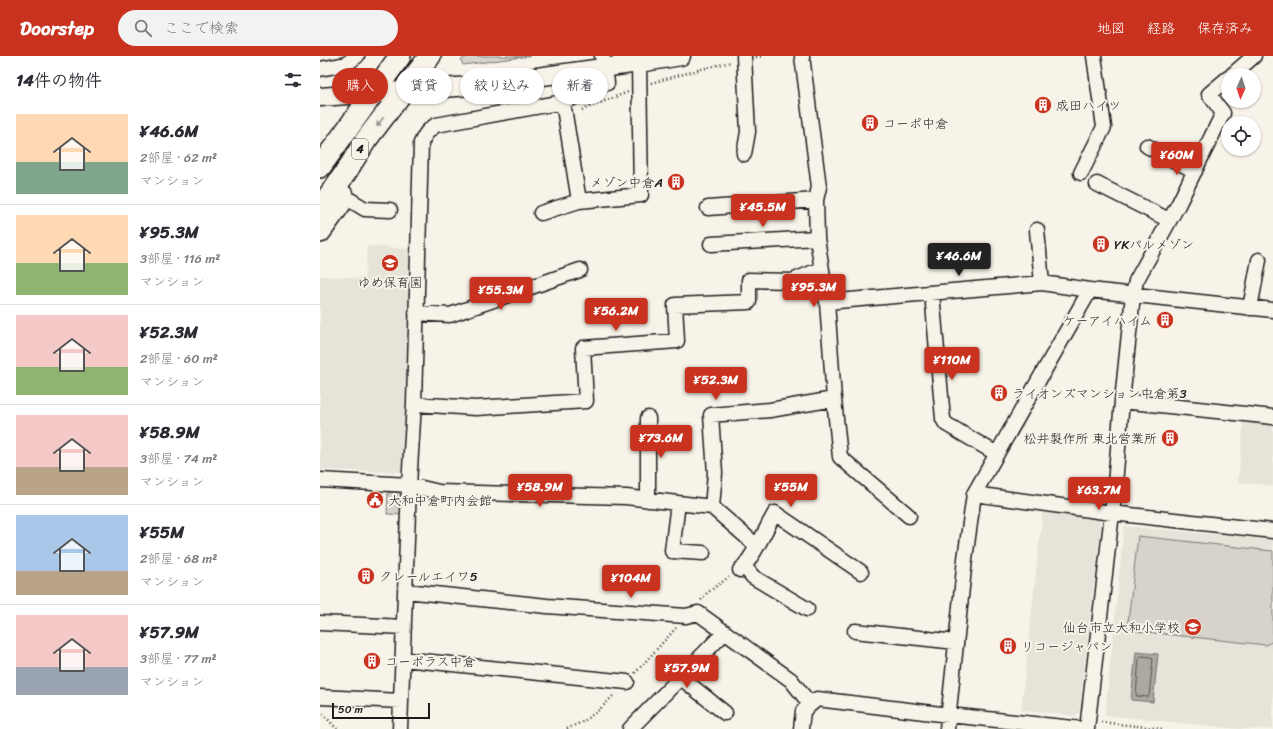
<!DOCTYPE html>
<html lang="ja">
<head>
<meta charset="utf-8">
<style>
	:root { --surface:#fff; --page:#f2f2f3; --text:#2b2b33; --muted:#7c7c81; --line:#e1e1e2; --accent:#c8321e }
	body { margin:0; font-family:Sriracha,"Klee One",sans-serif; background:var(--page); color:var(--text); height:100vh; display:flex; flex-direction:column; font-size:15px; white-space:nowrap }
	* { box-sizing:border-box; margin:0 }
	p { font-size:13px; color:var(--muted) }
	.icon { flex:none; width:22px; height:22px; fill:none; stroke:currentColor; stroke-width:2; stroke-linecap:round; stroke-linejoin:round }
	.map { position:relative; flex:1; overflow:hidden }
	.panel { display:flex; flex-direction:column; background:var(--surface); width:320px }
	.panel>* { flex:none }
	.hud { position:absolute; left:12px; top:12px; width:380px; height:36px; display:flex; gap:8px }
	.needle { width:26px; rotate:183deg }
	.controls { position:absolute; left:901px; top:12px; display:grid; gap:8px }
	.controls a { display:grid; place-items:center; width:40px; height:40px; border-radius:50%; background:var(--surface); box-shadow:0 1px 3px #0004; font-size:20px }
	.scale { position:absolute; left:12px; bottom:10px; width:98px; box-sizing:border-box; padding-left:4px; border:2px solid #1c1c1c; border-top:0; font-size:11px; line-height:14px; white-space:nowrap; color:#1c1c1c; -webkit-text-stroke:3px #f7f3e8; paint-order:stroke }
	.price { position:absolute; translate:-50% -34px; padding:0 9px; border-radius:4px; background:var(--accent); color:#fff; font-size:13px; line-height:26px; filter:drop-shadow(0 1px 2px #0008) }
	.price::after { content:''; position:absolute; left:50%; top:24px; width:12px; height:9px; margin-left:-6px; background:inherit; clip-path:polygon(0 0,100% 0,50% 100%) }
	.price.selected { background:#222; color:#fff }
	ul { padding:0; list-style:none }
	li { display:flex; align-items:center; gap:12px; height:100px; padding:0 16px }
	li+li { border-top:1px solid var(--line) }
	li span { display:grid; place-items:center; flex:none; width:112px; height:80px; border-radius:0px; color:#555 }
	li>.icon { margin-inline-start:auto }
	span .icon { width:48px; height:48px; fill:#fffc; stroke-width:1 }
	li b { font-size:17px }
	h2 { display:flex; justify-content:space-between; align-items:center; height:48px; padding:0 16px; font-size:17px }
	.chip { padding:0 14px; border-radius:18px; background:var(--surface); box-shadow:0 1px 3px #0004; font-size:14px; line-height:36px }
	.chip.selected { background:var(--accent); color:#fff }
	header { display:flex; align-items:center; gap:24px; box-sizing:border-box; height:56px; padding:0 20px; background:var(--accent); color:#fff }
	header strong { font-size:19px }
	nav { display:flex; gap:22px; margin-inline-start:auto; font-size:14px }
	.search { width:280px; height:36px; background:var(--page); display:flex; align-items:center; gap:10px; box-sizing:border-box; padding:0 14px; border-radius:22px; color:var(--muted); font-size:15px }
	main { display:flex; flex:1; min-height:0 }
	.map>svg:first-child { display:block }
</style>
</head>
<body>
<header>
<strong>Doorstep</strong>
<div class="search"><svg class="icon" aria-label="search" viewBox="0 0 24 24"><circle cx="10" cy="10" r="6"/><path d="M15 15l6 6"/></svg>ここで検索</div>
<nav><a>地図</a><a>経路</a><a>保存済み</a></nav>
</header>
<main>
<section class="panel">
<h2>14件の物件<svg class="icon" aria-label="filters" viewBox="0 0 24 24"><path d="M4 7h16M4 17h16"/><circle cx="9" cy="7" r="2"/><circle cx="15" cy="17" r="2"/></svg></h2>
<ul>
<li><span style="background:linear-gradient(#ffd9b3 60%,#7fa58c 0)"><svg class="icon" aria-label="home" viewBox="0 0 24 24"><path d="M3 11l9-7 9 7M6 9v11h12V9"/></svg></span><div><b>¥46.6M</b><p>2部屋 · 62 m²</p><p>マンション</p></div></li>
<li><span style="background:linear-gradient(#ffd9b3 60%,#8fb573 0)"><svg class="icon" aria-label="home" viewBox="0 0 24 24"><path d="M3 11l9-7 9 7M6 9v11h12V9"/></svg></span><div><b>¥95.3M</b><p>3部屋 · 116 m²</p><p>マンション</p></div></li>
<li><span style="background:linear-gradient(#f6c9c9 65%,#8fb573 0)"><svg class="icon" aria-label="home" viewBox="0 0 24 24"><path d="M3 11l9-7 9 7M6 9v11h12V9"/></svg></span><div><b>¥52.3M</b><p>2部屋 · 60 m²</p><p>マンション</p></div></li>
<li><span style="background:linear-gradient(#f6c9c9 65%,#b9a48a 0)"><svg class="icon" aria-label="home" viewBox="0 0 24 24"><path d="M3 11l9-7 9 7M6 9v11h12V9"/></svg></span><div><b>¥58.9M</b><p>3部屋 · 74 m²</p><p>マンション</p></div></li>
<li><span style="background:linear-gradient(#a9c7e8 70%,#b9a48a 0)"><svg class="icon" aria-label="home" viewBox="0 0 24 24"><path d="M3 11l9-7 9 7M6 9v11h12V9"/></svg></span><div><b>¥55M</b><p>2部屋 · 68 m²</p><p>マンション</p></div></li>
<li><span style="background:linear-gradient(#f6c9c9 65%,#9aa5b1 0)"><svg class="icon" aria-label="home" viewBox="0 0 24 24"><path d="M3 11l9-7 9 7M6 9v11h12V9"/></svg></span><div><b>¥57.9M</b><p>3部屋 · 77 m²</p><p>マンション</p></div></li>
</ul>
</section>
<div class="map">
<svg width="953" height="673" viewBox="0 0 953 673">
	<rect width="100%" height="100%" fill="#f7f3e8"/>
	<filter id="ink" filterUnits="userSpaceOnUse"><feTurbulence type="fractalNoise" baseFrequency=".025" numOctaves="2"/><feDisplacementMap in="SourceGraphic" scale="8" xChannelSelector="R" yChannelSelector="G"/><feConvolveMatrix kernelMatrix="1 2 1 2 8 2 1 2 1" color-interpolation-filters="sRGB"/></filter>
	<g filter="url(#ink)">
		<path fill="#e6e3d9" d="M47,190L94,193L86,410L80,416L0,414V220L45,222Z
			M924,364L953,367V430L918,426Z
			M723,452L778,460L781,468L759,656L755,660L701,654Z
			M804,470L953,484V673H920L785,659Z"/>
		<path fill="#d7d3cb" stroke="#7a7874" d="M149,0H210L143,9L141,4Z
			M68,436L84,437L83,459L67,458Z
			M818,480L953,495V585L946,589L807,574Z"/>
		<path fill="#aca9a2" stroke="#72716c" d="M816,596L838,598L833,646L811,644Z"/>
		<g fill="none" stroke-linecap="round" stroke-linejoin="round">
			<path stroke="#565452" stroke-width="1" d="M821,600L831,601L833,603L829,640L828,641L817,640L816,639L819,602Z"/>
			<defs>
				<path id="minor" d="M482,0L499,131L496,144L497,182L507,246L514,343L520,401L589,460
					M0,13L26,8L37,0
					M912,19L934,0
					M243,46L259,145
					M827,90L875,115
					M424,98L428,76L424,0
					M761,117L784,71L774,0
					M777,128L849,164
					M22,139L45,153L70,154
					M388,152L496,144
					M221,157L259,145L321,139L319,7
					M717,174L722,227
					M391,188L497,182
					M612,237L623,363L626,368L677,398
					M507,246L722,227L770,234L953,254
					M930,252L939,204
					M96,257L130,259L260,214
					M802,345L953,361
					M94,348L156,352L266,345L263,292L357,285L355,249L429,246V224L472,225L501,213
					M0,424L89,429L119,436L306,441L392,451L437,490
					M654,438L770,234
					M328,444V362
					M358,447L352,495L383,497
					M392,451L395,417L391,359L450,354L514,343
					M424,510L433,521L487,553
					M420,514C433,503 446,472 455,457L541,516
					M86,535L227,550L366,560L378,557L471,624L490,648
					M0,567L84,571
					M535,575L636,586
					M83,603L307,626
					M360,621L405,657
					M0,641L81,645
					M80,673L89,429L94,348L101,87C105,78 108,74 116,69L243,46L287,27L285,12L282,0
					M310,673L405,576
					M481,673L483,655L497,643L629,659L763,673
					M627,673L645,503L654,438L792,457L953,475
					M767,673L794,440L802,345L813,239L816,225L858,149L903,57L889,38L908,22"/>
				<path id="major" d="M0,41L150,30L319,7L361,0"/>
				<path id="highway" d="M0,111L80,0
					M0,152L26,116L46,84L110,0
					M0,176L20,148L22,139"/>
			</defs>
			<use href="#minor" stroke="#1c1c1c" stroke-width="17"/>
			<use href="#major" stroke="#1c1c1c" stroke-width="21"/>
			<use href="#highway" stroke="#1c1c1c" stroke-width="24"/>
			<path stroke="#1c1c1c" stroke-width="2.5" stroke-dasharray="1 3" stroke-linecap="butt" d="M436,1L443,0
				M331,27L382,13L411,6
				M262,54L308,36
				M381,544L387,537L409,521
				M315,617L356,572
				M0,655L17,673
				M781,666L844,673
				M247,673L264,665L279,654L295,638"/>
			<use href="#minor" stroke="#f7f3e8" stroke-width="14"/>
			<use href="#major" stroke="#f7f3e8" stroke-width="18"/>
			<use href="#highway" stroke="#f7f3e8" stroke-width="21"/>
		</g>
		<defs><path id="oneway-solid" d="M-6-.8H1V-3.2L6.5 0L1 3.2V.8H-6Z"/></defs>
		<use fill="#94928c" href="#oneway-solid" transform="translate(60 66) rotate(128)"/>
	</g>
	<defs>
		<symbol id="building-disc" viewBox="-11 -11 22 22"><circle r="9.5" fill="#c8321e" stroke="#f7f3e8"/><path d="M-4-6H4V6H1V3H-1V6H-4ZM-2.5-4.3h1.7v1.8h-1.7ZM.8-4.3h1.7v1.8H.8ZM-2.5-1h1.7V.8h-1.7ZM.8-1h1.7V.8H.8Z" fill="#fff"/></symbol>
		<symbol id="school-disc" viewBox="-11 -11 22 22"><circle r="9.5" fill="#c8321e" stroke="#f7f3e8"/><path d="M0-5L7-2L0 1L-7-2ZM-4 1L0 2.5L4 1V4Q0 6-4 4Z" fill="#fff"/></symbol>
		<symbol id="civic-disc" viewBox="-11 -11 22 22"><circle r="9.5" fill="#c8321e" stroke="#f7f3e8"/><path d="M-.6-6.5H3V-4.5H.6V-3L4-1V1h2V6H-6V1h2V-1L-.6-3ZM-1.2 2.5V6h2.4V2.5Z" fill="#fff"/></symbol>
	</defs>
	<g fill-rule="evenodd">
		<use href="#building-disc" x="713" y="39" width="20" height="20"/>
		<use href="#building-disc" x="540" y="57" width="20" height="20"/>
		<use href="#building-disc" x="346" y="116" width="20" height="20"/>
		<use href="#building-disc" x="771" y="178" width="20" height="20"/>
		<use href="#school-disc" x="60" y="197" width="20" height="20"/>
		<use href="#building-disc" x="835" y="254" width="20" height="20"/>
		<use href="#building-disc" x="669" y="327" width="20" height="20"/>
		<use href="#building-disc" x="840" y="372" width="20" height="20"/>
		<use href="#civic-disc" x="45" y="434" width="20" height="20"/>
		<use href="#building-disc" x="36" y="510" width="20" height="20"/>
		<use href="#school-disc" x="863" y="561" width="20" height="20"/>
		<use href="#building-disc" x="678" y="580" width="20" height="20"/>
		<use href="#building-disc" x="42" y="595" width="20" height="20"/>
	</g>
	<g text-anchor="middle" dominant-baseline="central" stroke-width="4" stroke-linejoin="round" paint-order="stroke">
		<rect fill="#f7f3e8" stroke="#5e5c59" stroke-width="1" x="32" y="83" width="16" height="20" rx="3"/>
		<g font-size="12" font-weight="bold" fill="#1c1c1c">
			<text x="40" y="93">4</text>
		</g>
		<g font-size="13" fill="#1c1c1c" stroke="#f7f3e8" text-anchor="start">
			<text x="736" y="49">成田ハイツ</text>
			<text x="563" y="67">コーポ中倉</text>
			<text x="343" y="126" text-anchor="end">メゾン中倉A</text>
			<text x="794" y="188">YKパルメゾン</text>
			<text x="70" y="226" text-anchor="middle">ゆめ保育園</text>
			<text x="832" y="264" text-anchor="end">ケーアイハイム</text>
			<text x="692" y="337">ライオンズマンション中倉第3</text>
			<text x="837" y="382" text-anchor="end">松井製作所 東北営業所</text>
			<text x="68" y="444">大和中倉町内会館</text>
			<text x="59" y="520">クレールエイワ5</text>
			<text x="860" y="571" text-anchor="end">仙台市立大和小学校</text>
			<text x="701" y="590">リコージャパン</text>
			<text x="65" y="605">コーポラス中倉</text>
		</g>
	</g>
</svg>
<div class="controls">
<a><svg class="needle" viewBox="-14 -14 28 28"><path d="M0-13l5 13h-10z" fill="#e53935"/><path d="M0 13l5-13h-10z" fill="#7c7c81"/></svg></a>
<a><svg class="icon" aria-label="locate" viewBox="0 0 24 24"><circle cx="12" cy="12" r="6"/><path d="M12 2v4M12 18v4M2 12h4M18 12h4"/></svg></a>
</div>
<div class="scale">50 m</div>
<b class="price" style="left:857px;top:120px">¥60M</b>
<b class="price" style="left:443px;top:172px">¥45.5M</b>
<b class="price selected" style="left:639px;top:221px">¥46.6M</b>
<b class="price" style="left:494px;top:252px">¥95.3M</b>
<b class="price" style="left:181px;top:255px">¥55.3M</b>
<b class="price" style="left:296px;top:276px">¥56.2M</b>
<b class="price" style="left:632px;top:325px">¥110M</b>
<b class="price" style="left:396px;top:345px">¥52.3M</b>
<b class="price" style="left:341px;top:403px">¥73.6M</b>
<b class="price" style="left:220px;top:452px">¥58.9M</b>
<b class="price" style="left:471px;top:452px">¥55M</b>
<b class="price" style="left:779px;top:455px">¥63.7M</b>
<b class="price" style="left:311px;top:543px">¥104M</b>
<b class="price" style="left:367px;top:633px">¥57.9M</b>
<div class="hud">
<a class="chip selected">購入</a>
<a class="chip">賃貸</a>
<a class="chip">絞り込み</a>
<a class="chip">新着</a>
</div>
</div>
</main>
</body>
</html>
